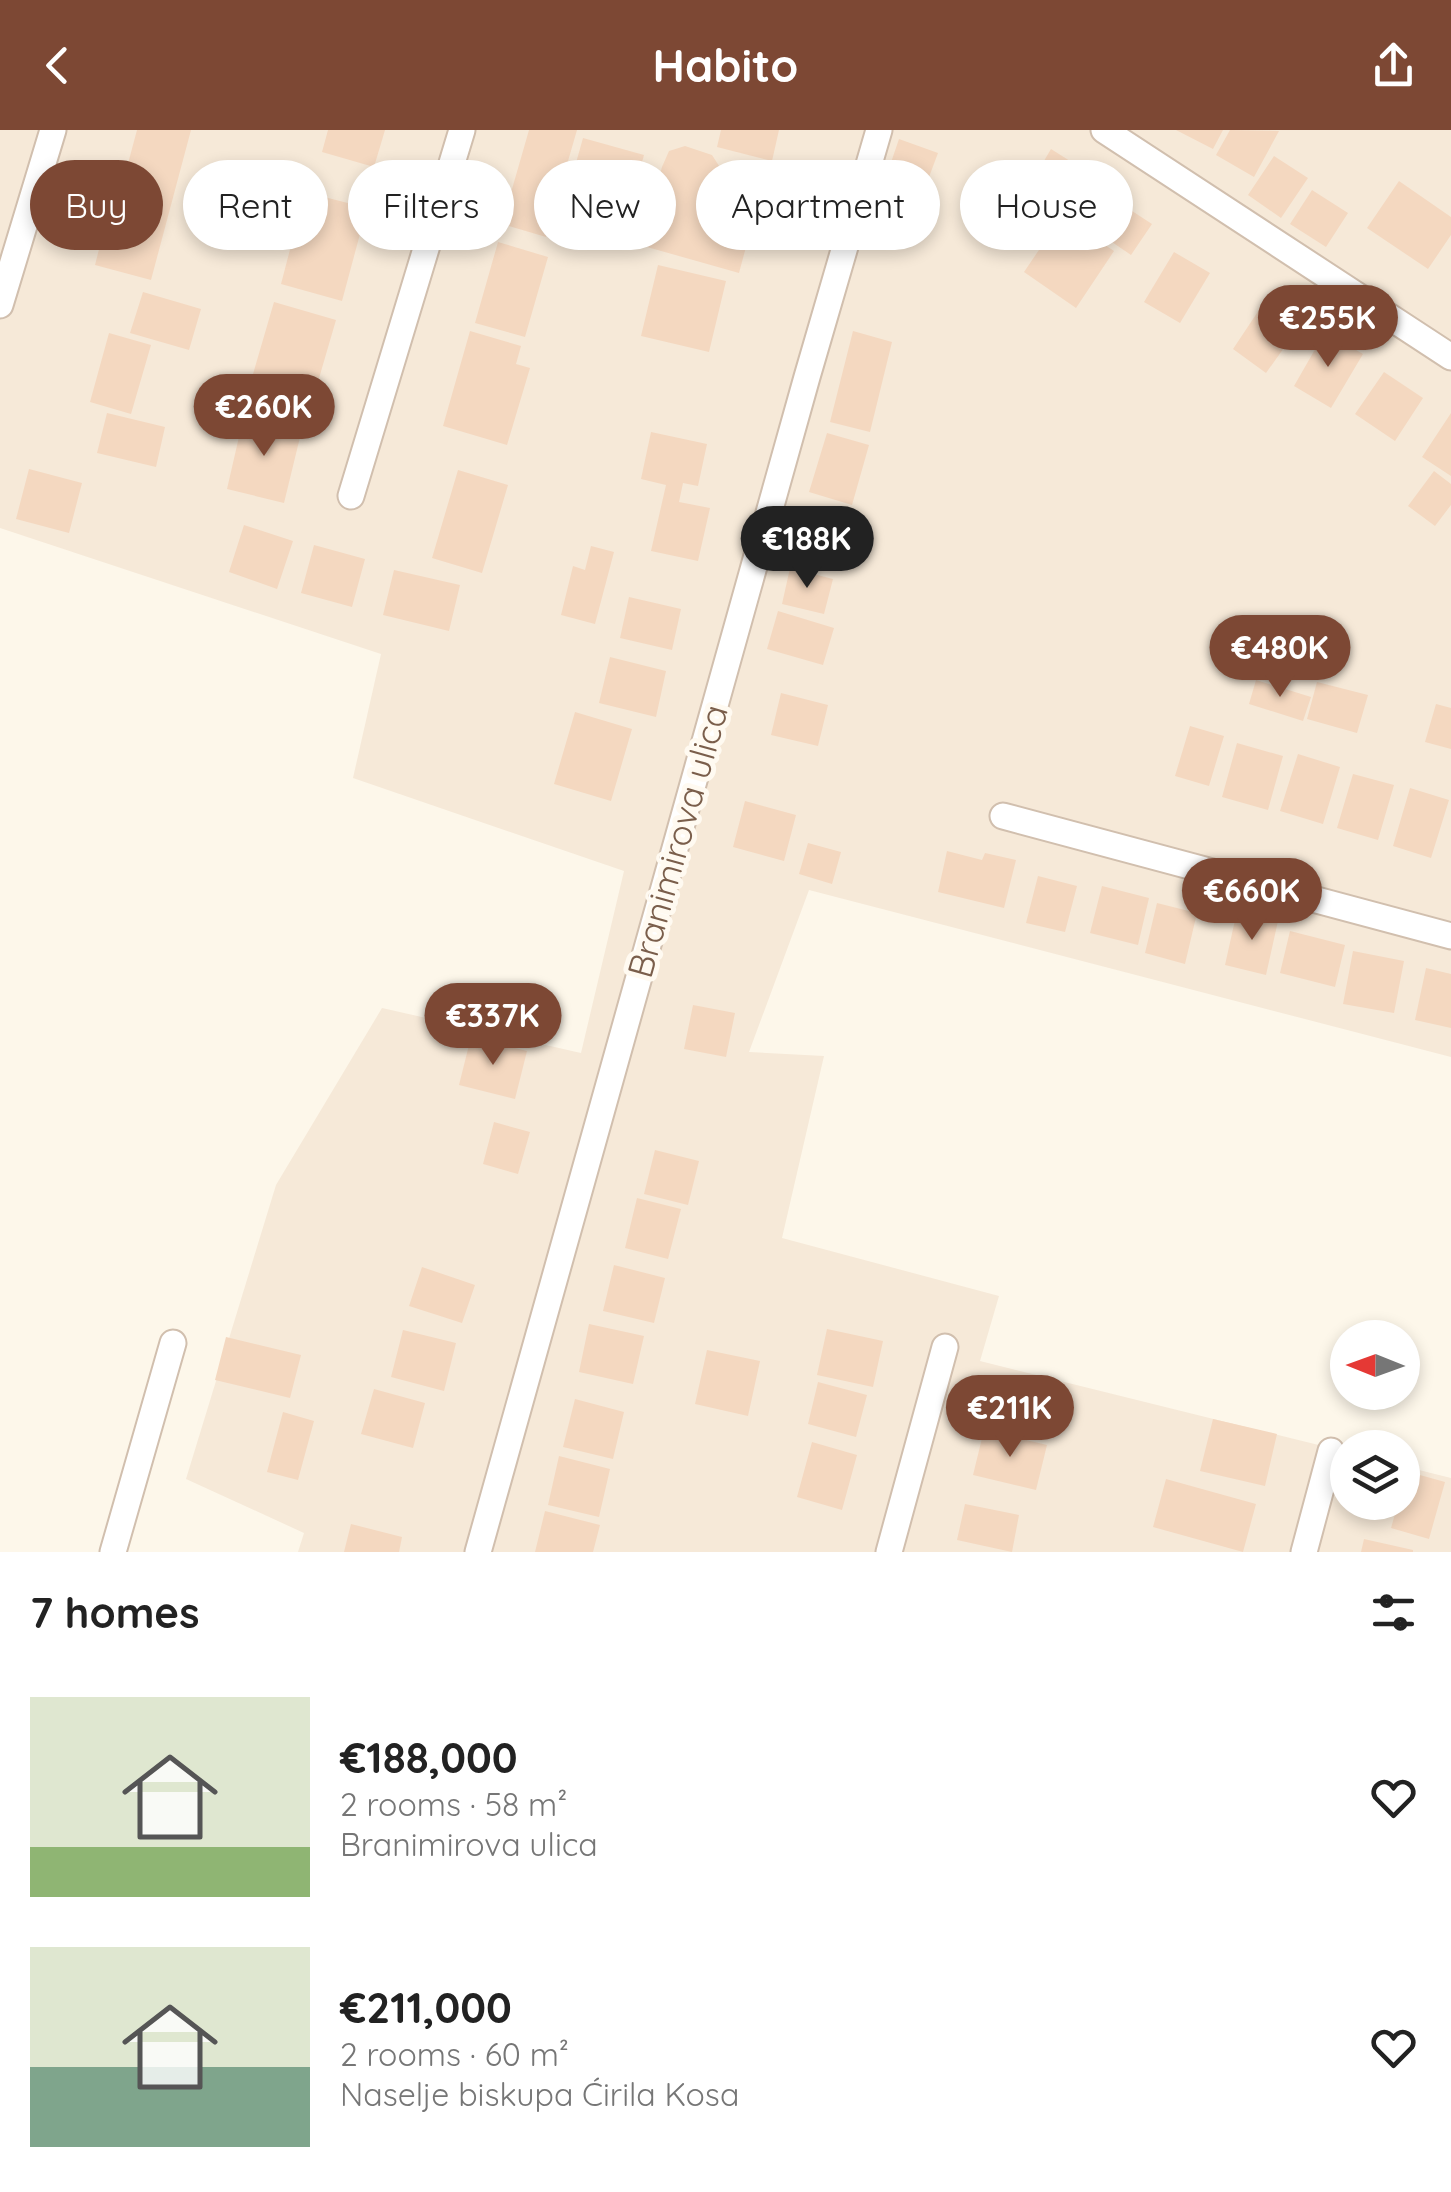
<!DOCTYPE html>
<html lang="en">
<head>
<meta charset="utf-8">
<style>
	:root { --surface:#fff; --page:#f2f2f2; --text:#222; --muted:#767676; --accent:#7d4834 }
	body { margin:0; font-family:Quicksand,sans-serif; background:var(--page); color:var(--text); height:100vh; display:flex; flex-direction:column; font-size:38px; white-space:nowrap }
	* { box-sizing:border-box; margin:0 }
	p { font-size:32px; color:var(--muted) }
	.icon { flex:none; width:55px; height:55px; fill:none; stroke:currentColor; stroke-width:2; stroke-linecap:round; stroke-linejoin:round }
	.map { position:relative; height:1422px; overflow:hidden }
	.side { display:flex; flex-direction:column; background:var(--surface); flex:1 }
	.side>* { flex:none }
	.banner { position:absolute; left:30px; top:30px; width:1392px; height:90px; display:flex; gap:20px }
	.needle { width:65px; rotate:271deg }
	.buttons { position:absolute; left:1330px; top:1190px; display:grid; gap:20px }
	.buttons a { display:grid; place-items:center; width:90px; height:90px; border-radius:50%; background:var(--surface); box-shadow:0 5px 15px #0003; font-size:50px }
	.price { position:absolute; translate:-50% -85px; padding:0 22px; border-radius:35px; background:var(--accent); color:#fff; font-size:32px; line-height:65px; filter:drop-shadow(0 2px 5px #0008) }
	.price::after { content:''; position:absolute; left:50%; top:60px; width:30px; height:22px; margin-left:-15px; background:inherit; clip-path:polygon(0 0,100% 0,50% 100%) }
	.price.on { background:#222; color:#fff }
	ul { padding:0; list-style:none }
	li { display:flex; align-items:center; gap:30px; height:250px; padding:0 30px }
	li span { display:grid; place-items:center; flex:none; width:280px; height:200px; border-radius:0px; color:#555 }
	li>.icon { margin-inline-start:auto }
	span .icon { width:120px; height:120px; fill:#fffc; stroke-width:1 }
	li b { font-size:42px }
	h2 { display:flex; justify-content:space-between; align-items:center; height:120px; padding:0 30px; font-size:42px }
	.chip { padding:0 35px; border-radius:45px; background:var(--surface); box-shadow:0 5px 15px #0003; font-size:35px; line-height:90px }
	.chip.on { background:var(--accent); color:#fff }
	header { display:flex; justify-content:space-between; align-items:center; height:130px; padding:0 30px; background:var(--accent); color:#fff; font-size:45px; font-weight:800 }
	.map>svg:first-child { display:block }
</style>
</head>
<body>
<header><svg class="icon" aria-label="back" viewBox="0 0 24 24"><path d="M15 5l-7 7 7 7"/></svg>Habito<svg class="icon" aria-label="share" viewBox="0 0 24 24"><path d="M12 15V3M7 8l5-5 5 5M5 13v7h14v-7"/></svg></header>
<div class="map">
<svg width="1451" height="1422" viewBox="0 0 1451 1422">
	<rect width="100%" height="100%" fill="#fdf7ea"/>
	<path fill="#f6e9d8" d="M0,0H1451V927L809,760L749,922L824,926L782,1108L999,1166L980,1231L1347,1322L1348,1372H1402L1403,1336L1451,1348V1422H298L304,1403L186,1349L276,1055L382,878L581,923L624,741L353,648L381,524L0,398Z"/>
	<path fill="#f4d8c0" d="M137,0H191L151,150L95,135L109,80L115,82Z
		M328,0H385L374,37L322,22Z
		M529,0H577L546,107L502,94Z
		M721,0H779L772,31L717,17Z
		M1176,0H1223L1213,19Z
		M1230,0L1279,1L1254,47L1216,25Z
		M583,8L644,25L628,82L567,65Z
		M899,9L938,23L923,63L885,50Z
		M685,16L712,25L721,39L725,54L745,60L738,86L753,91L739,143L640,115L662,37L669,21Z
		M1051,19L1089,43L1062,86L1025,63Z
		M1274,26L1308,48L1281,88L1248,65Z
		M1399,51L1451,87V105L1428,139L1367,98Z
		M1312,60L1348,83L1326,117L1290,94Z
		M305,62L367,78L342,171L281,154Z
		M1129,79L1152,94L1131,125L1109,110Z
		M1062,86L1114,121L1076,178L1024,142Z
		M498,112L548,127L525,207L475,193Z
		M1174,122L1210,143L1180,193L1144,172Z
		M658,135L726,151L709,222L641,206Z
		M143,162L201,179L189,220L130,203Z
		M274,172L336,190L315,262L253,244Z
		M1261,177L1296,201L1266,243L1233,219Z
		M470,201L521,216L516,234L530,238L507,315L443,296Z
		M853,201L892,212L870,302L830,292Z
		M1325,202L1363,224L1331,278L1294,256Z
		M109,203L151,215L131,284L90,272Z
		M1384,242L1423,268L1395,311L1355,284Z
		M107,283L165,297L156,337L97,323Z
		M1451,283V346L1422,327Z
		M244,285L302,299L284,373L227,359Z
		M651,302L707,314L698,356L683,353L679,372L710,378L698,431L651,421L666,355L641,349Z
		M827,303L869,315L852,375L809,362Z
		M29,339L82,353L69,403L16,389Z
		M458,340L508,355L482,443L432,428Z
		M1434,341L1451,354V375L1435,396L1408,376Z
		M805,380L845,389L838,423L798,415Z
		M244,395L293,411L277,459L229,442Z
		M314,415L365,429L352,477L301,463Z
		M591,416L614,422L595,494L561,485L573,436L585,440Z
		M790,438L833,449L824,484L782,474Z
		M394,440L460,455L449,501L383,485Z
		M629,467L681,479L672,520L620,508Z
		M778,481L834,498L823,535L767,519Z
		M610,527L666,541L656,587L599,573Z
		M1256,550L1311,567L1303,591L1249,574Z
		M1317,552L1368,565L1357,603L1307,589Z
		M781,563L828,575L818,616L771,605Z
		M1436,574L1451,578V619L1425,612Z
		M575,582L632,599L611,671L554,654Z
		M1190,596L1224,606L1209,656L1175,646Z
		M1237,613L1283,626L1268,680L1222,667Z
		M1298,624L1340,637L1323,694L1280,681Z
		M1353,644L1394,655L1378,710L1337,698Z
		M1410,658L1449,670L1431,728L1393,716Z
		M745,671L796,685L784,731L733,717Z
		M808,713L841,722L832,754L799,744Z
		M947,721L982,730L985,723L1016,730L1004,778L938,762Z
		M1038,746L1077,756L1065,802L1026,793Z
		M1102,756L1149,768L1138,815L1090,803Z
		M1157,773L1197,783L1185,834L1145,823Z
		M1237,781L1278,791L1266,845L1225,835Z
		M1290,801L1345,815L1335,857L1280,843Z
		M1353,821L1404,831L1394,883L1343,874Z
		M1426,838L1451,844V898L1415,890Z
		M693,875L735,883L726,927L684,919Z
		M471,907L527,921L515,969L459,955Z
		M494,992L530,1002L518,1044L483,1034Z
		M655,1020L699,1031L688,1075L644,1064Z
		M637,1068L681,1079L668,1129L625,1118Z
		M614,1135L665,1148L654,1193L603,1181Z
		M422,1137L475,1155L462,1193L409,1176Z
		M589,1194L644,1206L633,1254L579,1242Z
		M827,1199L883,1211L873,1257L817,1245Z
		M403,1200L456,1213L444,1261L391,1247Z
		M226,1207L301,1225L290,1268L215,1250Z
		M707,1220L760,1231L748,1286L695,1274Z
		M818,1252L867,1265L856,1307L808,1294Z
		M374,1259L425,1273L413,1318L361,1304Z
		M575,1269L624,1282L613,1329L563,1317Z
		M283,1282L314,1291L298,1350L267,1342Z
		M1213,1289L1277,1304L1265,1356L1200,1341Z
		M984,1300L1047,1315L1036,1360L973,1345Z
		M812,1312L857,1325L842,1380L797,1367Z
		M559,1326L610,1339L599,1387L548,1375Z
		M1402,1340L1445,1352L1429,1409L1391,1398L1395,1384L1378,1379L1380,1372H1402Z
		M1166,1349L1256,1374L1243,1422L1153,1397Z
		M965,1374L1019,1385L1012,1422L957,1410Z
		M545,1381L600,1395L593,1422H535Z
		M351,1394L402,1407L399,1422H344Z
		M1364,1409L1413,1420V1422H1361Z"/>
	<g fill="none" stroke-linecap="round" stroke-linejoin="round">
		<defs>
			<path id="street" d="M1104,0L1451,227
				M0,175L53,0
				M351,366L462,0
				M1003,686L1451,806
				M113,1422L173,1213
				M478,1422L807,247L879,0
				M889,1422L945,1217
				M1304,1422L1331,1321"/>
		</defs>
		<use href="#street" stroke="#d1bfae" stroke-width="29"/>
		<use href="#street" stroke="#fff" stroke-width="25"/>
	</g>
	<g text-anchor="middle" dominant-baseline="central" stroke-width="10" stroke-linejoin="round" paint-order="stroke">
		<g font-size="35" fill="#7a5e4b" stroke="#fffaf1">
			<text transform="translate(677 711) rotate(-74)">Branimirova ulica</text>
		</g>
	</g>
</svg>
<div class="buttons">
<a><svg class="needle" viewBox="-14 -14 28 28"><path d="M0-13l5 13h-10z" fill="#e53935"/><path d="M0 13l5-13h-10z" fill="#767676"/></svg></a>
<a><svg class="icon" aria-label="layers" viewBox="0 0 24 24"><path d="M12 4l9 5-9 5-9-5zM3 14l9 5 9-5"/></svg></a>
</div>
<b class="price" style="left:1328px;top:240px">€255K</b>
<b class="price" style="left:264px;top:329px">€260K</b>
<b class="price on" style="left:807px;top:461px">€188K</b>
<b class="price" style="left:1280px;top:570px">€480K</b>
<b class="price" style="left:1252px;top:813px">€660K</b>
<b class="price" style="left:493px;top:938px">€337K</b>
<b class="price" style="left:1010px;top:1330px">€211K</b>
<div class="banner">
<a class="chip on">Buy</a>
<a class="chip">Rent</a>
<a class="chip">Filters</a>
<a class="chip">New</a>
<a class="chip">Apartment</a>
<a class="chip">House</a>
</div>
</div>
<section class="side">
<h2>7 homes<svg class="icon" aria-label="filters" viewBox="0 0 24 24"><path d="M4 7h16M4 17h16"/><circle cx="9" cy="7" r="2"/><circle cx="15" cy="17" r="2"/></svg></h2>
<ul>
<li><span style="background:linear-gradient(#dfe7d0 75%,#8fb573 0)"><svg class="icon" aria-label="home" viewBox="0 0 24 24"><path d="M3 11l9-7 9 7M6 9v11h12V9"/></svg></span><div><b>€188,000</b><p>2 rooms · 58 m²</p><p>Branimirova ulica</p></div><svg class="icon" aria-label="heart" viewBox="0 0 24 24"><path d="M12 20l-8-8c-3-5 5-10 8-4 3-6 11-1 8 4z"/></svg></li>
<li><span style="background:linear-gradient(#dfe7d0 60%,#7fa58c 0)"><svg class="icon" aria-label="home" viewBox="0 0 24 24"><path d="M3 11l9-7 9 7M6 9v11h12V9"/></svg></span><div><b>€211,000</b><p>2 rooms · 60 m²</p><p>Naselje biskupa Ćirila Kosa</p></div><svg class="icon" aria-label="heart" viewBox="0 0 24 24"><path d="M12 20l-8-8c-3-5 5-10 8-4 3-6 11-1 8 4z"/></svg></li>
</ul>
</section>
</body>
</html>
